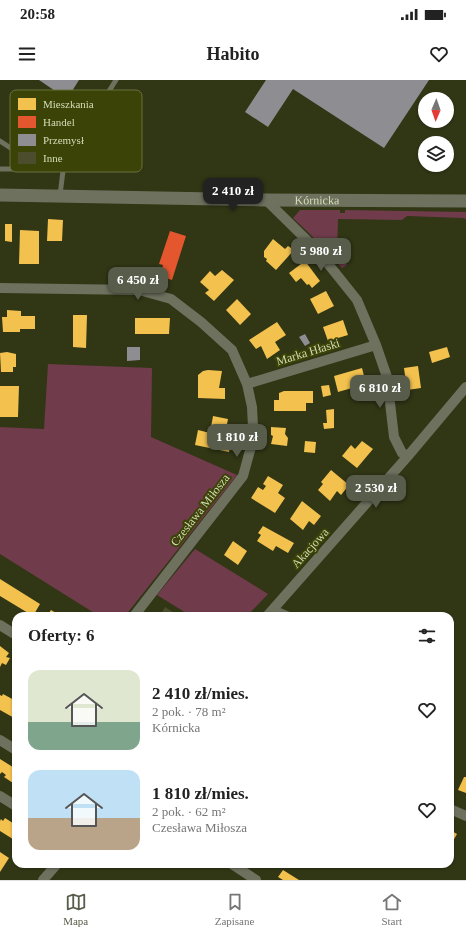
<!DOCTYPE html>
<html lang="pl">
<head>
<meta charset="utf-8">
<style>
	:root { --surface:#fff; --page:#f6f6f6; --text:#222; --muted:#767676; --line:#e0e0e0; --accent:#585c4b }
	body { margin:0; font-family:"Times New Roman",serif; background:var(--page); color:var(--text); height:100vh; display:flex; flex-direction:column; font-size:15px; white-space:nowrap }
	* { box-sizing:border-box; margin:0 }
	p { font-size:13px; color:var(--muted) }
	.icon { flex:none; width:22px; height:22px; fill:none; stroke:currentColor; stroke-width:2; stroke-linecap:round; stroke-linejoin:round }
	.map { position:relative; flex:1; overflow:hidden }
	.details { position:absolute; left:12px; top:532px; width:442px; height:256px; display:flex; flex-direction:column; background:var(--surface); border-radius:12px; box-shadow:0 1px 3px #0004 }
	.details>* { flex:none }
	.needle { width:26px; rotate:182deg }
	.fabs { position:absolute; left:418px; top:12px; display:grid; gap:8px }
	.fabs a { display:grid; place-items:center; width:36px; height:36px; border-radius:50%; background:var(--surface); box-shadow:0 1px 3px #0004; font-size:20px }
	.price { position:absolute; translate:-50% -34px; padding:0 9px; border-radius:8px; background:var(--accent); color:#fff; font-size:13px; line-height:26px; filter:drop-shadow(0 1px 2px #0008) }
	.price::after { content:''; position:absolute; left:50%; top:24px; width:12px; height:9px; margin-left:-6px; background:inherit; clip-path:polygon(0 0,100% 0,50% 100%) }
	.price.active { background:#222; color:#fff }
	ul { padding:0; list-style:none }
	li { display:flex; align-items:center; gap:12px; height:100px; padding:0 16px }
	li span { display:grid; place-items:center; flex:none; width:112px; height:80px; border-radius:12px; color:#555 }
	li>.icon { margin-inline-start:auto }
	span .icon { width:48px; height:48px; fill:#fffc; stroke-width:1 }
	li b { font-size:17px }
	h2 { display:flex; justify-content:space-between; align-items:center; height:48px; padding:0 16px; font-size:17px }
	.status { display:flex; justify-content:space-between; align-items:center; height:28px; padding:0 20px; background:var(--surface); direction:ltr }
	.status svg { height:11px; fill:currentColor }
	header { display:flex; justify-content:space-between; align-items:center; height:52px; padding:0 16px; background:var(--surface); font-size:18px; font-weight:800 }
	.tabs { display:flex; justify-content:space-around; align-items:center; height:56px; border-top:1px solid var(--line); background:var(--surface); font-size:11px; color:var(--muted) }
	.tabs a { display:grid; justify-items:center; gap:2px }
	.tabs .active { color:var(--accent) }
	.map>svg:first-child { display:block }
</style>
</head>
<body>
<div class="status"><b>20:58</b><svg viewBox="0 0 49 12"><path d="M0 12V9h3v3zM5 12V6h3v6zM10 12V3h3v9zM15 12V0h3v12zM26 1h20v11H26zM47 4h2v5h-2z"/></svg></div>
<header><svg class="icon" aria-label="menu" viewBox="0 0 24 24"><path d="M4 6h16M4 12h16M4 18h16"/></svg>Habito<svg class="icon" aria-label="heart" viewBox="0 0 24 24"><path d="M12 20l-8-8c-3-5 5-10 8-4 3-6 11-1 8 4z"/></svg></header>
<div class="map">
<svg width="466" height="800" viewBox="0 0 466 800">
	<rect width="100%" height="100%" fill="#313615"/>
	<path fill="#703b4b" d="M300,130H340V133H345V130L466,132V139L463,138L407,136L402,140L338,139L337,171L347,185L342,188L310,154L293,138Z
		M48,284L152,288L151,357L237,395L125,536H99L0,474V347L44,349Z
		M195,469L268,514L247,536H191L157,515Z"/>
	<path fill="#f2c14e" d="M48,139L63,140L62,161H47Z
		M5,144H12V162L5,161Z
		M20,150L39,151V184H19Z
		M273,159L285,169L288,166L294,170L276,190L266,181L267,179L264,177V171Z
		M305,181L320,201L312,208L309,204L307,205L301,198L296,202L289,193Z
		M222,190L234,200L214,221L205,213L209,210L200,202L210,191L215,196Z
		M326,211L334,226L318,234L310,219Z
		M237,219L251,234L240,245L226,230Z
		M7,230L21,231V236H35V249H20V252H3L2,237H7Z
		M73,235H87L86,268L73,267Z
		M135,238H170L169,254H135Z
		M343,240L348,255L328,261L323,247Z
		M277,242L286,255L275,262L280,270L267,279L261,266L256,269L249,260Z
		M447,267L450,277L432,283L429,272Z
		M7,272L16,274V287H13V292H1L0,273Z
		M418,286L421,308L407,310L404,288Z
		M362,288L366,304L338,312L334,296Z
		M208,290L222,291L219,308H225V319L198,318V295L203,291Z
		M329,305L331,315L323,317L321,306Z
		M0,306H19L18,337H0Z
		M284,311H313V323H306V331H274V320H279V313Z
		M334,329V348L324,349L323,343H327L326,330Z
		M213,336L228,339L225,354L232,356L229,372L195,365L198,350L210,353Z
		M271,347L286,348L285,354L288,358L287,366L271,364L273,356L271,355Z
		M305,361L316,362L315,373L304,372Z
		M362,361L373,369L357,388L342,376L351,365L355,369Z
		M331,390L349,405L341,415L337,411L330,421L318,410L323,404L321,402Z
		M268,396L283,405L278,413L285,418L275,433L251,418L258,407L263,410L266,406L263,404Z
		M302,421L321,436L314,445L309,441L303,450L290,439Z
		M263,446L294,463L288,473L276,466L273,471L257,461L261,455L258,453Z
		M233,461L247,471L238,485L224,475Z
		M0,499L40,524L33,536L0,516Z
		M51,530L61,536H47Z
		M0,566L9,573L6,577L10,578L6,585L2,583L0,587Z
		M3,614L16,621V639L0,630V615L2,616Z
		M0,679L16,689V705L4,697L6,695L2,692L0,694Z
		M464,697H466V713L458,710Z
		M5,738L16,745V761L0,751V741L1,739L3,741Z
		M450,750L457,754L450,766Z
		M0,772L9,778L0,792Z
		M283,790L299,800H283L278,797Z"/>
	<path fill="#e4572e" d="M170,151L186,156L172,200L160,196L163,185L159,184Z"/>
	<path fill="#8d8d92" d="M39,0H79L67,19Z
		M266,0H429L384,68L293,9L268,47L245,32Z
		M305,254L310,263L305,266L299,257Z
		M127,267H140V280L127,281Z"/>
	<path fill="#4c4d2d" d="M165,527L179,536H160Z"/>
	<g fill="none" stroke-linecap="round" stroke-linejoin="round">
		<path stroke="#6d715e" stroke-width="5" d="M0,61L26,78L18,89H0
			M60,115L64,83L116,0
			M274,528L293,536"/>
		<path stroke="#6d715e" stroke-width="10" d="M266,120L317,170L357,220L376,265L387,297L394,357L402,373L408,376
			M0,208L139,210L171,219L201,242L232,270L247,304L252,327L253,347L251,367L243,396L134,536
			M247,304L376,265
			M267,536L408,376L466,307
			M0,545L16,555
			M0,660L16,670
			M0,716L16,726
			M450,729L466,736
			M232,784L256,800
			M43,800L57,784"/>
		<path stroke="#6d715e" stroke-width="13" id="s1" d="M0,115L266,120L466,121"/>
	</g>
	<g text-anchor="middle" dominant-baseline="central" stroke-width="4" stroke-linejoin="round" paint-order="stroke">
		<g font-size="12" fill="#d4dcb7" stroke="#3b4307">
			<text stroke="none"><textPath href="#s1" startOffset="317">Kórnicka</textPath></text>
			<text transform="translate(308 272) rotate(-17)">Marka Hłaski</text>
			<text transform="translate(200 430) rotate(-52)">Czesława Miłosza</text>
			<text transform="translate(310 468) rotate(-48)">Akacjowa</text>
		</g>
	</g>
	<rect x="10" y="10" width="132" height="82" rx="6" fill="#3b4307" stroke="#69713c" stroke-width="1"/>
	<rect x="18" y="18" width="18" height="12" fill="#f2c14e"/>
	<rect x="18" y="36" width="18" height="12" fill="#e4572e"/>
	<rect x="18" y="54" width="18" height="12" fill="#8d8d92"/>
	<rect x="18" y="72" width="18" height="12" fill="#4c4d2d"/>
	<g font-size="11" fill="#d4dcb7">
		<text x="43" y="28">Mieszkania</text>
		<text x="43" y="46">Handel</text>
		<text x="43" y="64">Przemysł</text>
		<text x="43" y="82">Inne</text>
	</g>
</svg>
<div class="fabs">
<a><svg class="needle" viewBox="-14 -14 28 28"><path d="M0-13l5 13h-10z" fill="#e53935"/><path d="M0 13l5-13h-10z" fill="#767676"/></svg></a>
<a><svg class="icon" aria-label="layers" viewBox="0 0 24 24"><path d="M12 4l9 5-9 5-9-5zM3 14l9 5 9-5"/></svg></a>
</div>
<b class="price active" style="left:233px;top:132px">2 410 zł</b>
<b class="price" style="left:321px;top:192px">5 980 zł</b>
<b class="price" style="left:138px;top:221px">6 450 zł</b>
<b class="price" style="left:380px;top:329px">6 810 zł</b>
<b class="price" style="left:237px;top:378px">1 810 zł</b>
<b class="price" style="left:376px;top:429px">2 530 zł</b>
<section class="details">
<h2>Oferty: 6<svg class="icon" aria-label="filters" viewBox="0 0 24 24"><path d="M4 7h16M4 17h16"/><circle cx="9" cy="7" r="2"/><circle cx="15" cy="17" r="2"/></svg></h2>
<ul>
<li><span style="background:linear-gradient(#dfe7d0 65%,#7fa58c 0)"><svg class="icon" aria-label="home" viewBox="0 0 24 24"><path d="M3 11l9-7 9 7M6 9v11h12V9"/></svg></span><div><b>2 410 zł/mies.</b><p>2 pok. · 78 m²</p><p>Kórnicka</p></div><svg class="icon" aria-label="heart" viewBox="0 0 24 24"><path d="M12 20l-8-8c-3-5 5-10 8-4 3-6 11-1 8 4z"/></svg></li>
<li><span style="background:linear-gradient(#bfe0f5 60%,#b9a48a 0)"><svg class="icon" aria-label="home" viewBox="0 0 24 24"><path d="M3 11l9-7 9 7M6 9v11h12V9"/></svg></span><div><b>1 810 zł/mies.</b><p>2 pok. · 62 m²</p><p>Czesława Miłosza</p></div><svg class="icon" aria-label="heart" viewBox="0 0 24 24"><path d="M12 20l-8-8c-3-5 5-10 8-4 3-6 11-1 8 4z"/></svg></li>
</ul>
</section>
</div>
<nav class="tabs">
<a class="active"><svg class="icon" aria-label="map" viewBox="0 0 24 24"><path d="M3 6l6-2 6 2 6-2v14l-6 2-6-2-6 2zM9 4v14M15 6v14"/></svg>Mapa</a>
<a><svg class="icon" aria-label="saved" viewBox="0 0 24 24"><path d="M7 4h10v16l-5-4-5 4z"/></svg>Zapisane</a>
<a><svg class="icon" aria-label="home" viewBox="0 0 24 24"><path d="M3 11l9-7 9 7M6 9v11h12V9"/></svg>Start</a>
</nav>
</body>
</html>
